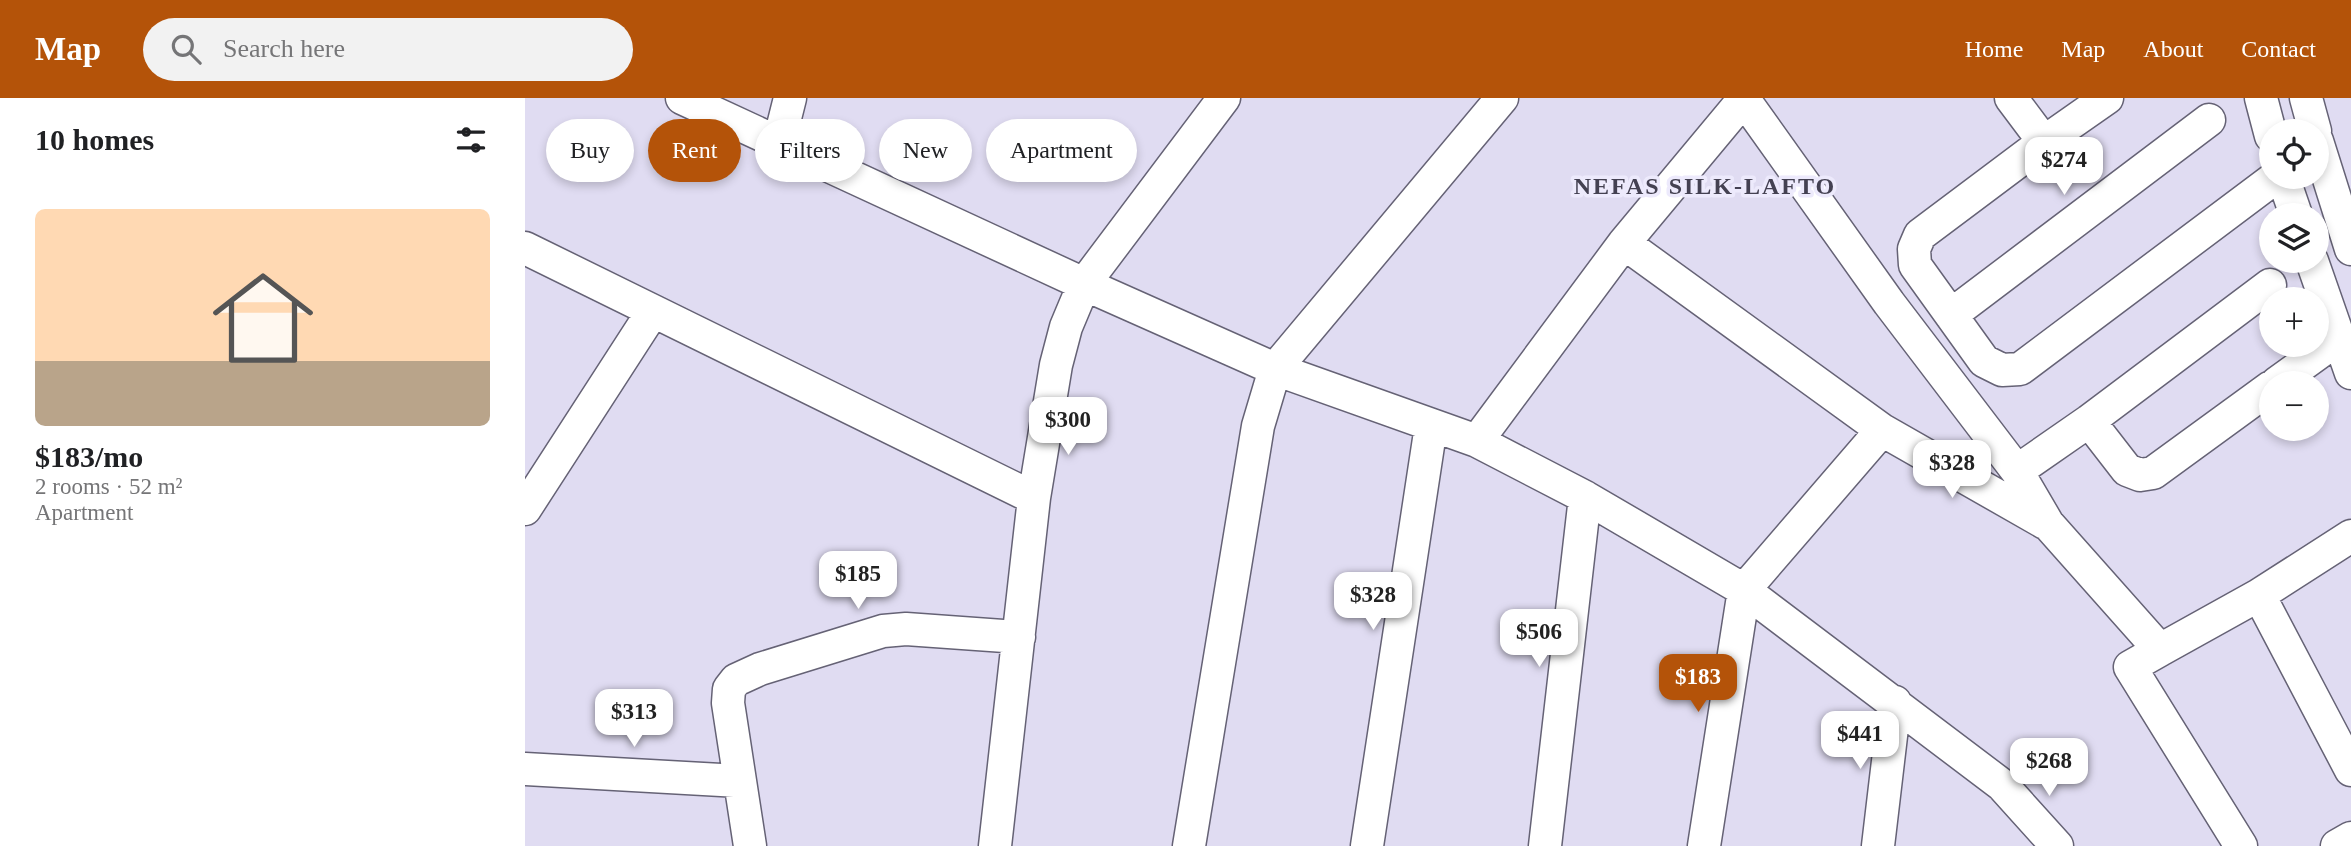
<!DOCTYPE html>
<html lang="en">
<head>
<meta charset="utf-8">
<style>
	:root { --surface:#fff; --page:#f2f2f2; --text:#202124; --muted:#757577; --accent:#b45309 }
	body { margin:0; font-family:"Times New Roman",serif; background:var(--page); color:var(--text); height:100vh; display:flex; flex-direction:column; font-size:26px; white-space:nowrap }
	* { box-sizing:border-box; margin:0 }
	p { font-size:23px; color:var(--muted) }
	.icon { flex:none; width:38px; height:38px; fill:none; stroke:currentColor; stroke-width:2; stroke-linecap:round; stroke-linejoin:round }
	.map { position:relative; flex:1; overflow:hidden }
	.drawer { display:flex; flex-direction:column; background:var(--surface); width:525px }
	.drawer>* { flex:none }
	.hud { position:absolute; left:21px; top:21px; width:665px; height:63px; display:flex; gap:14px }
	.tools { position:absolute; left:1734px; top:21px; display:grid; gap:14px }
	.tools a { display:grid; place-items:center; width:70px; height:70px; border-radius:50%; background:var(--surface); box-shadow:0 4px 10px #0003; font-size:35px }
	.price { position:absolute; translate:-50% -60px; padding:0 16px; border-radius:14px; background:#fff; color:#222; font-size:23px; line-height:46px; filter:drop-shadow(0 2px 4px #0008) }
	.price::after { content:''; position:absolute; left:50%; top:42px; width:21px; height:16px; margin-left:-10px; background:inherit; clip-path:polygon(0 0,100% 0,50% 100%) }
	.price.selected { background:var(--accent); color:#fff }
	ul { padding:0; list-style:none }
	li { display:grid; align-content:center; gap:14px; height:371px; padding:0 35px }
	li span { display:grid; place-items:center; height:217px; border-radius:10px; color:#555 }
	li>.icon { margin-inline-start:auto }
	span .icon { width:126px; height:126px; fill:#fffc; stroke-width:1 }
	li b { font-size:30px }
	h2 { display:flex; justify-content:space-between; align-items:center; height:84px; padding:0 35px; font-size:30px }
	.tag { padding:0 24px; border-radius:32px; background:var(--surface); box-shadow:0 4px 10px #0003; font-size:24px; line-height:63px }
	.tag.selected { background:var(--accent); color:#fff }
	header { display:flex; align-items:center; gap:42px; box-sizing:border-box; height:98px; padding:0 35px; background:var(--accent); color:#fff }
	header strong { font-size:33px }
	nav { display:flex; gap:38px; margin-inline-start:auto; font-size:24px }
	.search { width:490px; height:63px; background:var(--page); display:flex; align-items:center; gap:18px; box-sizing:border-box; padding:0 24px; border-radius:38px; color:var(--muted); font-size:26px }
	main { display:flex; flex:1; min-height:0 }
	.map>svg:first-child { display:block }
</style>
</head>
<body>
<header>
<strong>Map</strong>
<div class="search"><svg class="icon" aria-label="search" viewBox="0 0 24 24"><circle cx="10" cy="10" r="6"/><path d="M15 15l6 6"/></svg>Search here</div>
<nav><a>Home</a><a>Map</a><a>About</a><a>Contact</a></nav>
</header>
<main>
<section class="drawer">
<h2>10 homes<svg class="icon" aria-label="filters" viewBox="0 0 24 24"><path d="M4 7h16M4 17h16"/><circle cx="9" cy="7" r="2"/><circle cx="15" cy="17" r="2"/></svg></h2>
<ul>
<li><span style="background:linear-gradient(#ffd9b3 70%,#b9a48a 0)"><svg class="icon" aria-label="home" viewBox="0 0 24 24"><path d="M3 11l9-7 9 7M6 9v11h12V9"/></svg></span><div><b>$183/mo</b><p>2 rooms · 52 m²</p><p>Apartment</p></div></li>
</ul>
</section>
<div class="map">
<svg width="1826" height="748" viewBox="0 0 1826 748">
	<rect width="100%" height="100%" fill="#e0dcf2"/>
	<g fill="none" stroke-linecap="round" stroke-linejoin="round">
		<defs>
			<path id="minor" d="M157,0L559,186L750,271L952,343L1060,399L1219,492L1477,687L1532,748
				M1218,0L1364,205L1492,373L1523,426L1635,552L1605,569L1716,748
				M1486,0L1519,44
				M1582,0L1519,44L1395,137L1389,151L1390,167L1459,263L1477,272L1495,271L1751,79
				M1736,0L1746,38
				M1781,0L1790,33
				M1792,43L1826,151
				M254,44L265,0
				M1758,79L1771,117
				M1099,145L1357,332L1219,492L1179,748
				M0,150L509,400
				M1787,163L1826,275
				M1426,217L1684,22
				M1752,285L1814,240
				M1564,323L1602,372L1615,377L1628,375L1746,289
				M1357,332L1520,425
				M952,343L1099,145L1219,1
				M1492,373L1564,323L1745,187
				M0,411L128,213
				M1734,497L1826,438
				M1635,552L1734,497L1826,672
				M0,671L214,683
				M225,748L203,605L204,591L211,582L235,571L358,533L381,531L494,539
				M470,748L509,400L531,267L541,229L559,186L699,0
				M664,748L733,328L750,271L977,0
				M842,748L906,328
				M1020,748L1060,399
				M1353,748L1370,604
				M1812,748L1826,740"/>
		</defs>
		<use href="#minor" stroke="#656275" stroke-width="35"/>
		<use href="#minor" stroke="#fff" stroke-width="32"/>
	</g>
	<g text-anchor="middle" dominant-baseline="central" stroke-width="7" stroke-linejoin="round" paint-order="stroke">
		<g font-size="24" font-weight="bold" letter-spacing="2" fill="#444152" stroke="#edeafc">
			<text x="1180" y="88">NEFAS SILK-LAFTO</text>
		</g>
	</g>
</svg>
<div class="tools">
<a><svg class="icon" aria-label="locate" viewBox="0 0 24 24"><circle cx="12" cy="12" r="6"/><path d="M12 2v4M12 18v4M2 12h4M18 12h4"/></svg></a>
<a><svg class="icon" aria-label="layers" viewBox="0 0 24 24"><path d="M12 4l9 5-9 5-9-5zM3 14l9 5 9-5"/></svg></a>
<a>+</a>
<a>−</a>
</div>
<b class="price" style="left:1539px;top:99px">$274</b>
<b class="price" style="left:543px;top:359px">$300</b>
<b class="price" style="left:1427px;top:402px">$328</b>
<b class="price" style="left:333px;top:513px">$185</b>
<b class="price" style="left:848px;top:534px">$328</b>
<b class="price" style="left:1014px;top:571px">$506</b>
<b class="price selected" style="left:1173px;top:616px">$183</b>
<b class="price" style="left:109px;top:651px">$313</b>
<b class="price" style="left:1335px;top:673px">$441</b>
<b class="price" style="left:1524px;top:700px">$268</b>
<div class="hud">
<a class="tag">Buy</a>
<a class="tag selected">Rent</a>
<a class="tag">Filters</a>
<a class="tag">New</a>
<a class="tag">Apartment</a>
</div>
</div>
</main>
</body>
</html>
